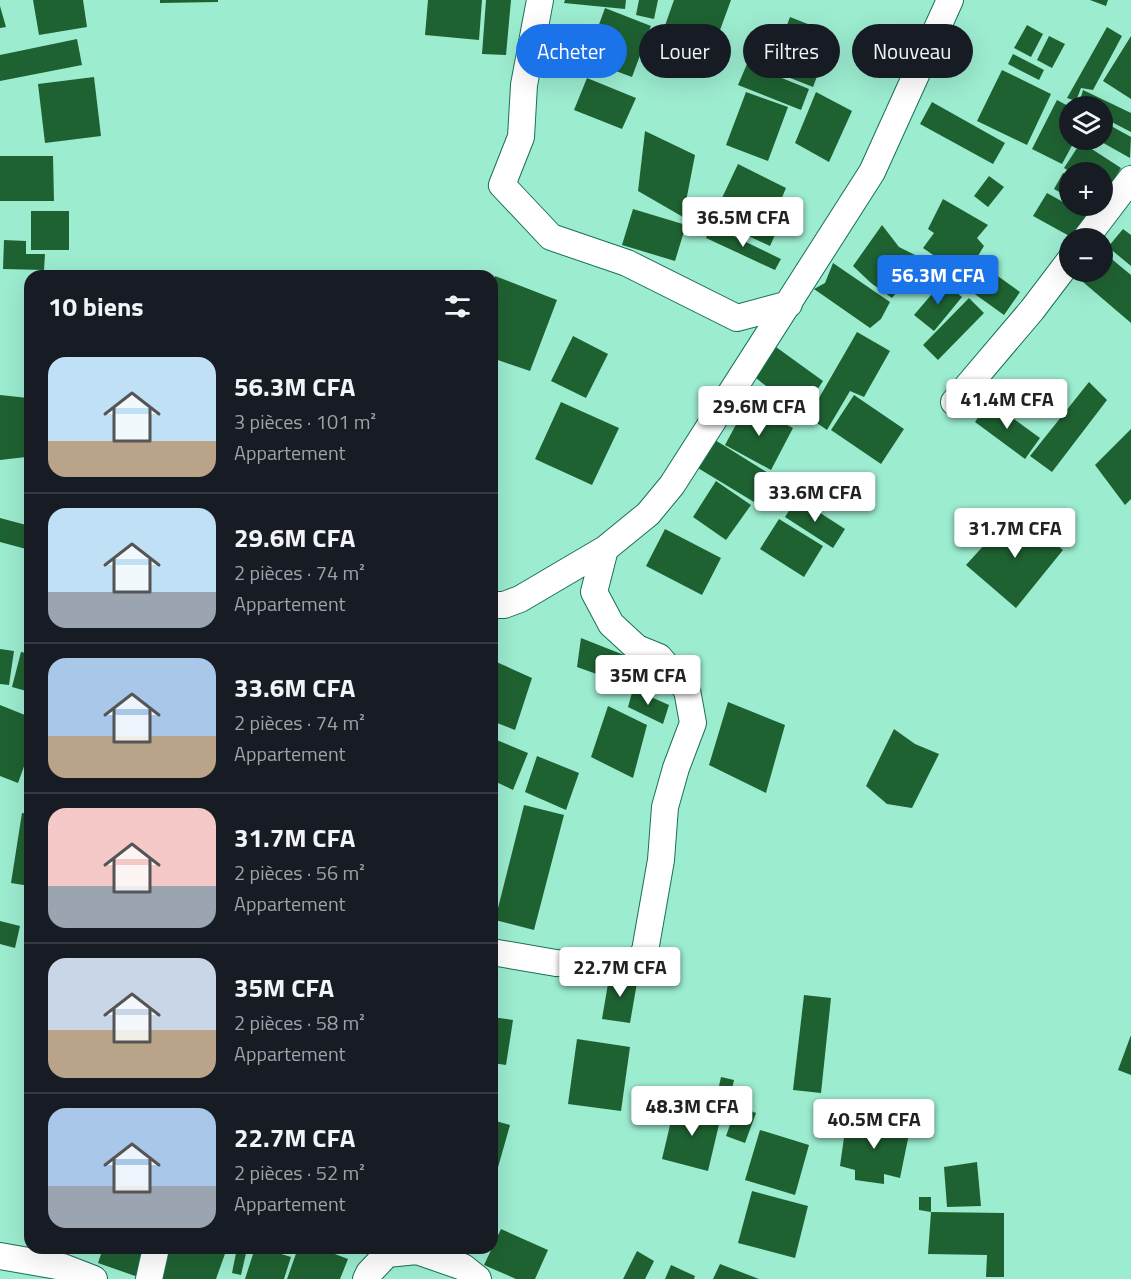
<!DOCTYPE html>
<html lang="fr">
<head>
<meta charset="utf-8">
<style>
	:root { --surface:#171b24; --page:#20242c; --text:#f1f3f6; --muted:#9ea1a6; --line:#363941; --accent:#1a73e8 }
	body { margin:0; font-family:"Titillium Web",sans-serif; background:var(--page); color:var(--text); height:100vh; display:flex; flex-direction:column; font-size:22px; white-space:nowrap }
	* { box-sizing:border-box; margin:0 }
	p { font-size:20px; color:var(--muted) }
	.icon { flex:none; width:33px; height:33px; fill:none; stroke:currentColor; stroke-width:2; stroke-linecap:round; stroke-linejoin:round }
	.map { position:relative; flex:1; overflow:hidden }
	.side { position:absolute; left:24px; top:270px; width:474px; height:984px; display:flex; flex-direction:column; background:var(--surface); border-radius:18px; box-shadow:0 6px 24px #0002 }
	.side>* { flex:none }
	.banner { position:absolute; left:516px; top:24px; width:525px; height:54px; display:flex; gap:12px }
	.tools { position:absolute; left:1059px; top:96px; display:grid; gap:12px }
	.tools a { display:grid; place-items:center; width:54px; height:54px; border-radius:50%; background:var(--surface); box-shadow:0 6px 24px #0002; font-size:30px }
	.price { position:absolute; translate:-50% -51px; padding:0 14px; border-radius:6px; background:#fff; color:#222; font-size:20px; line-height:39px; filter:drop-shadow(0 2px 3px #0008) }
	.price::after { content:''; position:absolute; left:50%; top:36px; width:18px; height:14px; margin-left:-9px; background:inherit; clip-path:polygon(0 0,100% 0,50% 100%) }
	.price.current { background:var(--accent); color:#fff }
	ul { padding:0; list-style:none }
	li { display:flex; align-items:center; gap:18px; height:150px; padding:0 24px }
	li+li { border-top:2px solid var(--line) }
	li span { display:grid; place-items:center; flex:none; width:168px; height:120px; border-radius:18px; color:#555 }
	li>.icon { margin-inline-start:auto }
	span .icon { width:72px; height:72px; fill:#fffc; stroke-width:1 }
	li b { font-size:26px }
	h2 { display:flex; justify-content:space-between; align-items:center; height:72px; padding:0 24px; font-size:26px }
	.chip { padding:0 21px; border-radius:27px; background:var(--surface); box-shadow:0 6px 24px #0002; font-size:21px; line-height:54px }
	.chip.current { background:var(--accent); color:#fff }
	.map>svg:first-child { display:block }
</style>
</head>
<body>
<div class="map">
<svg width="1131" height="1279" viewBox="0 0 1131 1279">
	<rect width="100%" height="100%" fill="#9cecd0"/>
	<path fill="#1f6232" d="M33,0H83L87,27L39,35Z
		M160,0H218V2L160,3Z
		M428,0H482L479,40L425,35Z
		M486,0H511L506,55L482,54Z
		M565,0H626L625,9L564,3Z
		M639,0H658L654,19L636,15Z
		M674,0H731L712,52L662,34Z
		M1090,0H1108L1106,6Z
		M0,6L6,27L0,28Z
		M605,8L651,26L632,77L586,60Z
		M790,17L833,34L813,87L770,70Z
		M1027,25L1043,34L1031,57L1014,48Z
		M1107,27L1122,36L1093,90L1081,88L1076,101L1067,98Z
		M1049,36L1065,44L1052,68L1037,60Z
		M1131,36V99L1103,81Z
		M77,39L82,65L0,81V55Z
		M1013,54L1044,70L1039,80L1008,64Z
		M747,64L809,89L801,110L738,85Z
		M1002,70L1051,94L1027,145L977,121Z
		M94,77L101,136L45,143L38,84Z
		M587,78L636,98L622,129L574,110Z
		M1083,90L1131,113V132L1102,117V106H1082L1079,104Z
		M746,92L788,107L768,161L726,145Z
		M816,92L852,111L829,162L795,143Z
		M1057,100L1070,107V140H1075L1062,164L1032,149Z
		M932,102L1005,143L993,164L920,124Z
		M1102,121L1131,137L1130,158L1098,140H1102Z
		M645,131L695,155L683,217L638,191Z
		M1081,142L1121,168L1105,194L1102,193V172H1071L1064,168Z
		M0,156H53L54,201H0Z
		M738,164L786,188L778,207L786,210L770,246L712,219Z
		M1063,173L1070,177V198L1054,189Z
		M989,176L1004,187L988,207L974,196Z
		M1047,193L1090,217L1077,238H1073L1033,216Z
		M943,199L988,225L977,238L984,246L965,277L923,248L934,233L928,229Z
		M633,209L686,225L675,261L622,245Z
		M31,211H69V250H31Z
		M711,225L781,259L775,270L706,238Z
		M882,225L899,247L923,259L892,298L871,283L853,266Z
		M1123,229L1131,235V266L1108,247Z
		M4,240L26,241V254H45L44,270L3,269Z
		M1102,251L1131,275V323L1076,276L1080,272H1102Z
		M833,263L890,302L881,319L870,328L814,289L825,283Z
		M981,264L1020,292L1004,315L965,287Z
		M495,276L557,300L530,371L492,358V284Z
		M943,281L962,297L934,331L914,315Z
		M969,298L984,313L938,360L923,345Z
		M857,332L890,351L864,397L850,391L827,430L808,417Z
		M573,336L608,354L586,398L551,381Z
		M776,347L823,381L801,414L756,378Z
		M1089,382L1107,400L1052,472L1030,456Z
		M0,395L28,398L26,457L0,460Z
		M854,395L904,429L881,464L831,430Z
		M989,401L1040,438L1025,459L975,422Z
		M561,402L619,428L592,485L535,459Z
		M747,404L793,428L771,470L725,445Z
		M1131,429V499L1125,505L1095,465Z
		M707,435L768,473L754,502L693,465Z
		M716,481L751,505L726,540L693,517Z
		M797,498L845,529L833,548L785,517Z
		M1015,511L1063,550L1016,608L966,565Z
		M0,518L30,526V550L0,542Z
		M779,519L823,546L804,577L760,549Z
		M665,529L721,558L702,595L646,566Z
		M581,638L634,659L630,686L577,667Z
		M0,649L14,651L9,685L0,684Z
		M21,652L30,654V692L12,687Z
		M492,660L532,678L515,730L492,721Z
		M633,689L669,705L663,724L628,707Z
		M728,702L785,725L766,793L709,765Z
		M0,705L30,717V750L18,783L0,776Z
		M608,706L647,725L633,778L591,757Z
		M894,729L915,744L939,754L912,808L887,804L866,786Z
		M492,738L528,753L513,790L492,780Z
		M537,756L579,773L566,810L525,792Z
		M524,805L564,815L534,930L495,920Z
		M22,813L30,814V886L11,883Z
		M0,921L20,926L15,948L0,944Z
		M610,972L638,977L630,1023L602,1019Z
		M804,995L831,998L821,1093L793,1090Z
		M492,1017L513,1020L506,1065L492,1063Z
		M1131,1035V1075L1118,1070Z
		M577,1039L630,1047L621,1111L568,1104Z
		M721,1077L734,1080L727,1112L714,1108Z
		M675,1104L721,1116L708,1171L662,1159Z
		M737,1105L756,1113L745,1143L726,1136Z
		M847,1116L910,1129L900,1178L884,1174V1184L855,1180V1170L840,1166Z
		M492,1120L510,1125L493,1185L492,1184Z
		M760,1130L809,1145L795,1195L745,1180Z
		M977,1162L981,1206L947,1207L944,1167Z
		M752,1191L808,1206L795,1258L738,1243Z
		M919,1197H931V1212L919,1210Z
		M931,1212L1004,1213V1277H986L987,1255L928,1254Z
		M501,1229L548,1250L535,1279H516L484,1265Z
		M103,1248H151L141,1278L98,1263Z
		M166,1248H217L226,1251L216,1279H156Z
		M237,1248L247,1249L241,1275L232,1273Z
		M255,1248H262L291,1257L284,1279H245Z
		M298,1248H319L348,1259L340,1279H287Z
		M637,1251L654,1261L645,1279H623Z
		M720,1264L759,1279H713Z
		M671,1265L695,1276L694,1279H665Z"/>
	<g fill="none" stroke-linecap="round" stroke-linejoin="round">
		<defs>
			<path id="minor" d="M540,0L524,85L521,137L502,185L551,237L627,263L737,318L789,304
				M1086,238L1131,179
				M954,402L1032,310L1070,260
				M492,605H504L520,599L605,549L648,514L672,485L872,172L950,0
				M492,952L556,963L627,965L638,961L645,951L661,860L665,807L676,768L693,723L687,690L659,657L637,648L611,624L594,592L605,549
				M0,1256L63,1267L94,1279
				M149,1279L156,1248
				M366,1279L369,1273L387,1254L417,1251L463,1267L478,1279"/>
		</defs>
		<use href="#minor" stroke="#197058" stroke-width="28"/>
		<use href="#minor" stroke="#fff" stroke-width="26"/>
	</g>
</svg>
<div class="tools">
<a><svg class="icon" aria-label="layers" viewBox="0 0 24 24"><path d="M12 4l9 5-9 5-9-5zM3 14l9 5 9-5"/></svg></a>
<a>+</a>
<a>−</a>
</div>
<b class="price" style="left:743px;top:248px">36.5M CFA</b>
<b class="price current" style="left:938px;top:306px">56.3M CFA</b>
<b class="price" style="left:1007px;top:430px">41.4M CFA</b>
<b class="price" style="left:759px;top:437px">29.6M CFA</b>
<b class="price" style="left:815px;top:523px">33.6M CFA</b>
<b class="price" style="left:1015px;top:559px">31.7M CFA</b>
<b class="price" style="left:648px;top:706px">35M CFA</b>
<b class="price" style="left:620px;top:998px">22.7M CFA</b>
<b class="price" style="left:692px;top:1137px">48.3M CFA</b>
<b class="price" style="left:874px;top:1150px">40.5M CFA</b>
<div class="banner">
<a class="chip current">Acheter</a>
<a class="chip">Louer</a>
<a class="chip">Filtres</a>
<a class="chip">Nouveau</a>
</div>
<section class="side">
<h2>10 biens<svg class="icon" aria-label="filters" viewBox="0 0 24 24"><path d="M4 7h16M4 17h16"/><circle cx="9" cy="7" r="2"/><circle cx="15" cy="17" r="2"/></svg></h2>
<ul>
<li><span style="background:linear-gradient(#bfe0f5 70%,#b9a48a 0)"><svg class="icon" aria-label="home" viewBox="0 0 24 24"><path d="M3 11l9-7 9 7M6 9v11h12V9"/></svg></span><div><b>56.3M CFA</b><p>3 pièces · 101 m²</p><p>Appartement</p></div></li>
<li><span style="background:linear-gradient(#bfe0f5 70%,#9aa5b1 0)"><svg class="icon" aria-label="home" viewBox="0 0 24 24"><path d="M3 11l9-7 9 7M6 9v11h12V9"/></svg></span><div><b>29.6M CFA</b><p>2 pièces · 74 m²</p><p>Appartement</p></div></li>
<li><span style="background:linear-gradient(#a9c7e8 65%,#b9a48a 0)"><svg class="icon" aria-label="home" viewBox="0 0 24 24"><path d="M3 11l9-7 9 7M6 9v11h12V9"/></svg></span><div><b>33.6M CFA</b><p>2 pièces · 74 m²</p><p>Appartement</p></div></li>
<li><span style="background:linear-gradient(#f6c9c9 65%,#9aa5b1 0)"><svg class="icon" aria-label="home" viewBox="0 0 24 24"><path d="M3 11l9-7 9 7M6 9v11h12V9"/></svg></span><div><b>31.7M CFA</b><p>2 pièces · 56 m²</p><p>Appartement</p></div></li>
<li><span style="background:linear-gradient(#c9d6e8 60%,#b9a48a 0)"><svg class="icon" aria-label="home" viewBox="0 0 24 24"><path d="M3 11l9-7 9 7M6 9v11h12V9"/></svg></span><div><b>35M CFA</b><p>2 pièces · 58 m²</p><p>Appartement</p></div></li>
<li><span style="background:linear-gradient(#a9c7e8 65%,#9aa5b1 0)"><svg class="icon" aria-label="home" viewBox="0 0 24 24"><path d="M3 11l9-7 9 7M6 9v11h12V9"/></svg></span><div><b>22.7M CFA</b><p>2 pièces · 52 m²</p><p>Appartement</p></div></li>
</ul>
</section>
</div>
</body>
</html>
